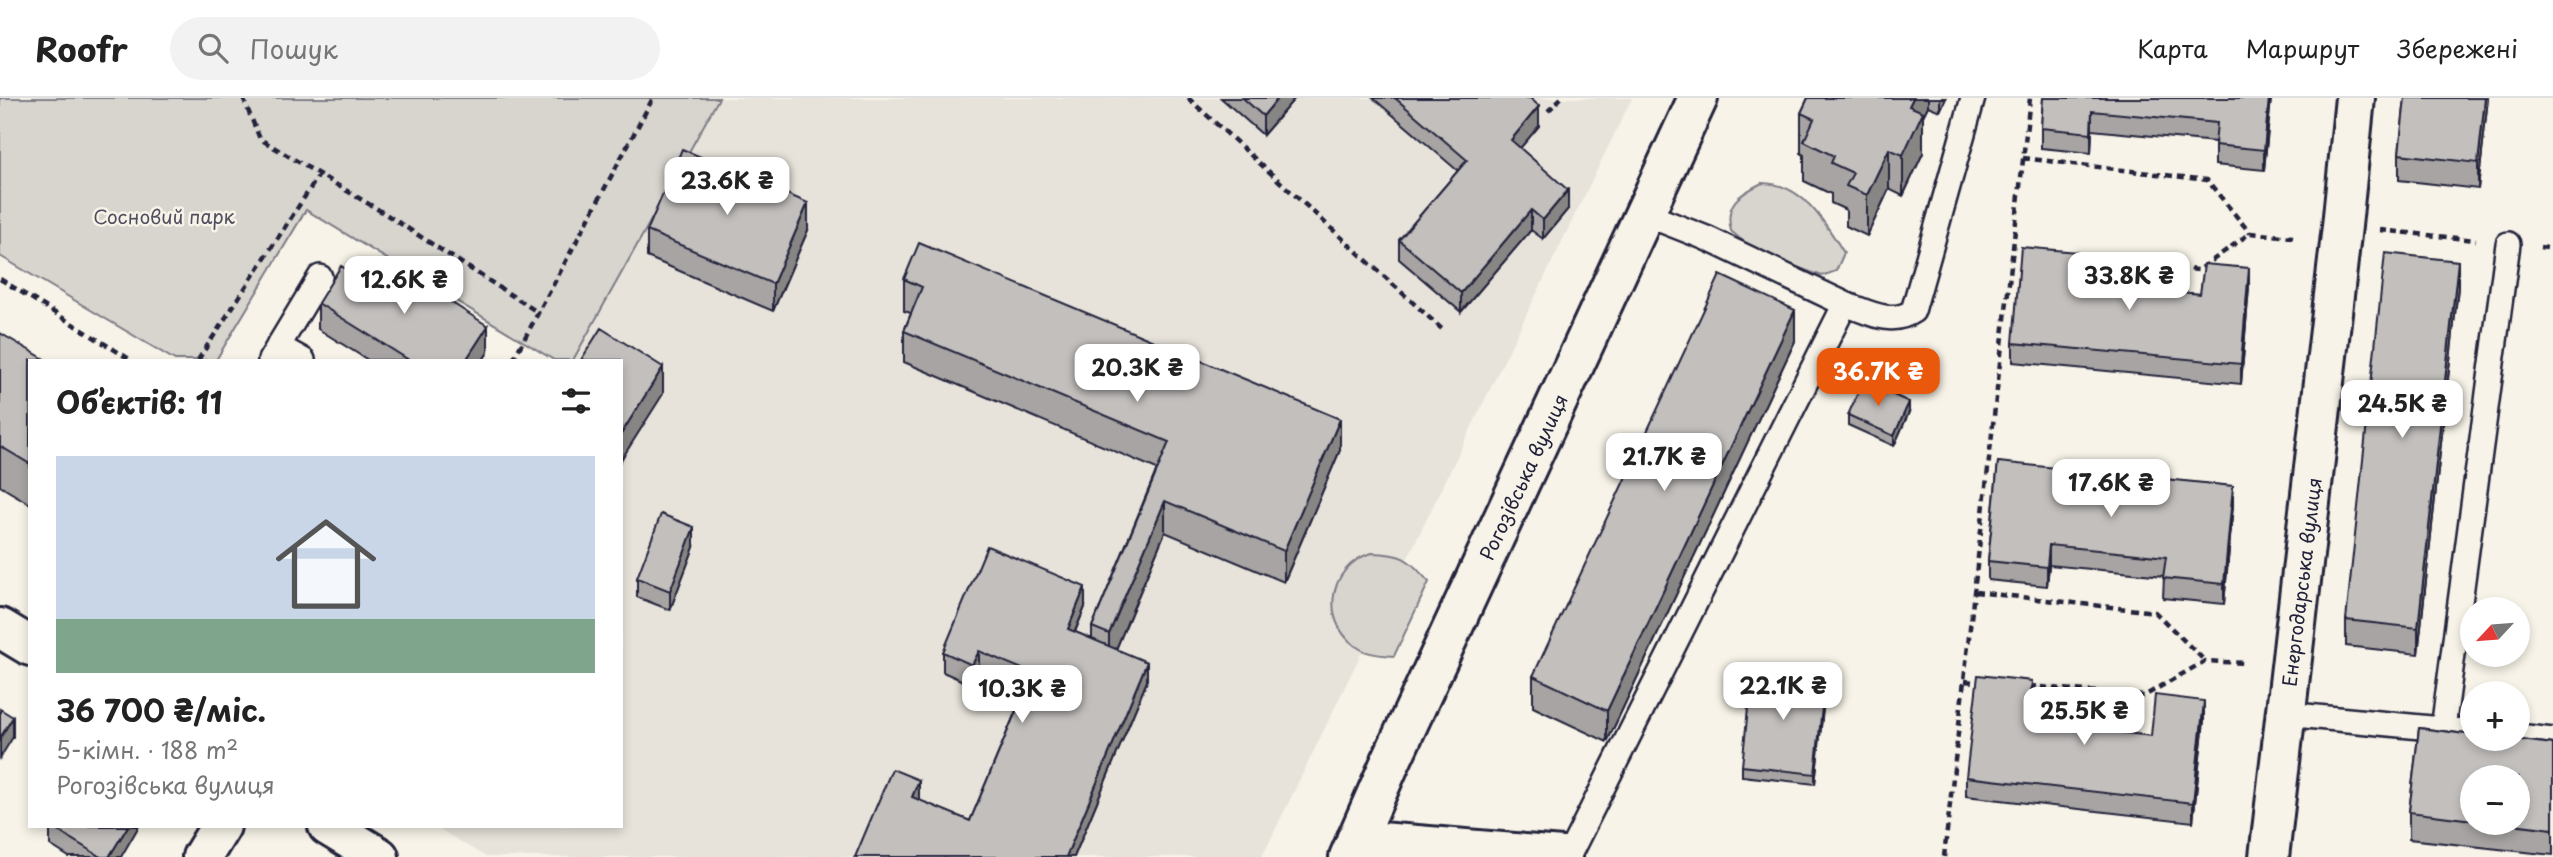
<!DOCTYPE html>
<html lang="uk">
<head>
<meta charset="utf-8">
<style>
	:root { --surface:#fff; --page:#f2f2f2; --text:#222; --muted:#767676; --line:#e0e0e0; --accent:#ea580c }
	body { margin:0; font-family:"Playpen Sans",sans-serif; background:var(--page); color:var(--text); height:100vh; display:flex; flex-direction:column; font-size:26px; white-space:nowrap }
	* { box-sizing:border-box; margin:0 }
	p { font-size:23px; color:var(--muted) }
	.icon { flex:none; width:38px; height:38px; fill:none; stroke:currentColor; stroke-width:2; stroke-linecap:round; stroke-linejoin:round }
	.map { position:relative; flex:1; overflow:hidden }
	.side { position:absolute; left:28px; top:261px; width:595px; height:469px; display:flex; flex-direction:column; background:var(--surface); border-radius:0px; box-shadow:0 4px 10px #0003 }
	.side>* { flex:none }
	.needle { width:46px; rotate:244deg }
	.fabs { position:absolute; left:2460px; top:499px; display:grid; gap:14px }
	.fabs a { display:grid; place-items:center; width:70px; height:70px; border-radius:50%; background:var(--surface); box-shadow:0 4px 10px #0003; font-size:35px }
	.price { position:absolute; translate:-50% -60px; padding:0 16px; border-radius:14px; background:#fff; color:#222; font-size:23px; line-height:46px; filter:drop-shadow(0 2px 4px #0008) }
	.price::after { content:''; position:absolute; left:50%; top:42px; width:21px; height:16px; margin-left:-10px; background:inherit; clip-path:polygon(0 0,100% 0,50% 100%) }
	.price.current { background:var(--accent); color:#fff }
	ul { padding:0; list-style:none }
	li { display:grid; align-content:center; gap:14px; height:371px; padding:0 28px }
	li span { display:grid; place-items:center; height:217px; border-radius:0px; color:#555 }
	li>.icon { margin-inline-start:auto }
	span .icon { width:126px; height:126px; fill:#fffc; stroke-width:1 }
	li b { font-size:30px }
	h2 { display:flex; justify-content:space-between; align-items:center; height:84px; padding:0 28px; font-size:30px }
	header { display:flex; align-items:center; gap:42px; box-sizing:border-box; height:98px; padding:0 35px; background:var(--surface); border-bottom:2px solid var(--line) }
	header strong { font-size:33px }
	nav { display:flex; gap:38px; margin-inline-start:auto; font-size:24px }
	.search { width:490px; height:63px; background:var(--page); display:flex; align-items:center; gap:18px; box-sizing:border-box; padding:0 24px; border-radius:38px; color:var(--muted); font-size:26px }
	.map>svg:first-child { display:block }
</style>
</head>
<body>
<header>
<strong>Roofr</strong>
<div class="search"><svg class="icon" aria-label="search" viewBox="0 0 24 24"><circle cx="10" cy="10" r="6"/><path d="M15 15l6 6"/></svg>Пошук</div>
<nav><a>Карта</a><a>Маршрут</a><a>Збережені</a></nav>
</header>
<div class="map">
<svg width="2553" height="759" viewBox="0 0 2553 759">
	<rect width="100%" height="100%" fill="#f7f3e8"/>
	<filter id="ink" filterUnits="userSpaceOnUse"><feTurbulence type="fractalNoise" baseFrequency=".0143" numOctaves="2"/><feDisplacementMap in="SourceGraphic" scale="14" xChannelSelector="R" yChannelSelector="G"/><feConvolveMatrix kernelMatrix="1 2 1 2 8 2 1 2 1" color-interpolation-filters="sRGB"/></filter>
	<g filter="url(#ink)">
		<path fill="#e7e3db" d="M719,0H1632L1262,759H486L434,728H621V262H573Z"/>
		<path fill="#d8d5cf" stroke="#7d7c85" stroke-width="2" d="M0,0H719L573,262H554L306,112L216,262H175L0,158Z
			M1762,85C1802,85 1825,124 1844,155L1836,173L1822,178C1791,167 1756,157 1731,133C1724,105 1740,96 1762,85Z
			M1372,455C1405,456 1407,460 1429,484L1394,558C1384,557 1371,557 1362,552C1319,529 1326,468 1372,455Z"/>
		<g fill="none" stroke-linecap="round" stroke-linejoin="round">
			<defs>
				<path id="service" d="M1645,116L1706,140L1845,206
					M278,248L303,262
					M270,262L320,179
					M2285,616L2473,634
					M2443,631L2508,146
					M2518,638L2553,642
					M1568,759L1845,206C1868,214 1891,228 1913,213L1973,0"/>
				<path id="minor" d="M0,530L30,548
					M328,728L379,759
					M1356,742L1562,759
					M202,759L221,728
					M1349,759L1390,665L1698,0
					M2269,759L2342,128L2355,0"/>
			</defs>
			<use href="#service" stroke="#22223b" stroke-width="28"/>
			<use href="#minor" stroke="#22223b" stroke-width="44"/>
			<path stroke="#22223b" stroke-width="4.5" stroke-dasharray="7 5" stroke-linecap="butt" d="M243,0L260,41L384,115L539,215
				M1188,0L1443,232
				M1548,13L1561,0
				M2023,60L2207,82L2250,135
				M2380,132L2476,142
				M2540,149L2553,151
				M2071,162L2199,172L2250,135L2293,139
				M0,181L131,262
				M198,262L319,77
				M513,262L653,0
				M1975,494L2155,514L2205,563
				M1965,583L1982,585
				M2029,588L2144,598L2205,563L2246,565
				M1944,759L2030,0"/>
			<use href="#service" stroke="#f7f3e8" stroke-width="23"/>
			<use href="#minor" stroke="#f7f3e8" stroke-width="38"/>
		</g>
		<path fill="#a7a4a3" stroke="#22223b" stroke-width="2" fill-rule="evenodd" d="M1221,0H1295L1263,37Z
			M1373,0H1530L1539,28L1520,50L1568,111L1543,141L1531,132L1461,214L1399,161V142L1458,73Z
			M1808,0H1946L1940,13L1928,8L1923,18V55L1903,98L1889,91L1867,138L1846,128V112L1831,105V96L1804,83V57L1801,55V15Z
			M2043,0H2271L2264,72L2215,67V44L2092,32L2091,55L2041,50V30Z
			M2405,0H2488L2478,91L2399,82V56Z
			M808,132L773,213L647,159V133Z
			M2077,174L2076,184L2200,196L2249,189L2241,286L2013,264V245Z
			M904,181L1340,352L1284,484L1165,434L1116,551L1147,583L1074,759H855L918,702L970,723L1025,591L979,572L972,587L943,574V554L1085,509L1075,534L1092,541V529L1157,371L904,264V233L911,215L904,213Z
			M374,189L488,254L483,262H368L318,231V205Z
			M2458,189L2418,556L2346,548V522Z
			M0,235L30,262V406L0,388Z
			M1795,243L1607,644L1533,609V578Z
			M1909,314L1894,348L1848,327V317Z
			M1998,364L2233,407L2224,506L2163,500L2164,478L2049,467L2047,488L1988,482V463Z
			M694,449L670,512L637,499V480Z
			M1825,591L1815,686L1742,678V668Z
			M2032,602L2030,624L2151,638L2204,622L2193,724L1966,698V679Z
			M2419,630L2473,637V640H2505L2553,646V757L2409,741V714ZM2473,679H2518V724H2473Z
			M50,728L121,759H69L50,747Z"/>
		<path fill="#888684" stroke="#22223b" stroke-width="2" d="M1278,0H1295L1263,37V18Z
			M1913,0H1928V8L1923,18V55L1903,98V57L1909,8Z
			M1940,0H1946L1940,13Z
			M2269,0H2271L2264,72V52Z
			M2485,0H2488L2478,91V65Z
			M1539,8V28L1511,61V42Z
			M2092,13V32L2091,55V35Z
			M1889,51V91L1867,138V97Z
			M1568,92V111L1543,141V122Z
			M808,105V132L773,213V186Z
			M1531,112V132L1461,214V195Z
			M2077,154V174L2074,204V184Z
			M2458,163V189L2418,556V530Z
			M2249,170V189L2241,286V266Z
			M1795,212V243L1607,644V613Z
			M488,228V254L483,262H466Z
			M663,269V296L621,362V336Z
			M1909,304V314L1894,348V338Z
			M1340,321V352L1284,484V453Z
			M2233,388V407L2224,506V486Z
			M1165,403V434L1109,568V536Z
			M694,429V449L670,512V493Z
			M2049,447V467L2047,488V469Z
			M1085,489V509L1068,550V531Z
			M979,553V572L972,587V567Z
			M1147,564V583L1074,759H1066Z
			M1825,581V591L1815,686V676Z
			M2032,583V602L2028,643V624Z
			M2204,603V622L2193,724V705Z
			M13,619V639L0,660V640Z
			M919,682V701L912,718V699Z
			M128,728H139L121,759H109Z"/>
		<path fill="#c2bfbd" stroke="#22223b" stroke-width="2" d="M1243,0H1278L1263,18Z
			M1395,0H1530L1539,8L1511,42L1568,92L1543,122L1531,112L1461,195L1399,142L1467,62Z
			M1808,0H1913L1909,8L1923,14L1903,57L1889,51L1867,97L1846,88L1853,75L1831,65L1834,58L1804,43L1814,21L1801,15Z
			M2043,0H2269L2264,52L2215,47L2217,25L2092,13L2091,35L2041,30Z
			M2405,0H2485L2478,65L2399,56Z
			M682,51L808,105L773,186L647,133Z
			M919,145L1340,321L1284,453L1165,403L1109,536L1092,529L1169,344L904,233L922,189L904,181Z
			M2021,149L2077,154L2074,184L2200,196L2204,166L2249,170L2241,266L2013,245Z
			M2385,155L2458,163L2418,530L2346,522Z
			M390,165L488,228L466,262H409L318,205L341,168L374,189Z
			M1720,177L1795,212L1607,613L1533,578Z
			M601,230L663,269L621,336V262H581Z
			M0,235L46,262H30V366L0,348Z
			M1863,283L1909,304L1894,338L1848,317Z
			M1998,364L2233,388L2224,486L2163,480L2166,459L2049,447L2047,469L1988,463Z
			M661,416L694,429L670,493L637,480Z
			M987,448L1085,489L1068,531L1147,564L1066,759H855L892,671L919,682L912,699L970,723L1032,575L979,553L972,567L943,554Z
			M1752,572L1825,581L1815,676L1742,668Z
			M1978,577L2032,583L2028,624L2151,638L2155,597L2204,603L2193,705L1966,679Z
			M0,611L13,619L0,640Z
			M2419,630L2473,637V640H2505L2553,646V731L2496,724H2518V679H2473V722L2409,714Z
			M50,728H128L109,759H101Z"/>
	</g>
	<g text-anchor="middle" dominant-baseline="central" stroke-width="5" stroke-linejoin="round" paint-order="stroke">
		<g font-size="19" fill="#504f60" stroke="#f7f3e8">
			<text x="164" y="118">Сосновий парк</text>
		</g>
		<g font-size="19" fill="#22223b" stroke="#f7f3e8">
			<text transform="translate(1523 379) rotate(-65)">Рогозівська вулиця</text>
			<text transform="translate(2301 484) rotate(-83)">Енергодарська вулиця</text>
		</g>
	</g>
</svg>
<div class="fabs">
<a><svg class="needle" viewBox="-14 -14 28 28"><path d="M0-13l5 13h-10z" fill="#e53935"/><path d="M0 13l5-13h-10z" fill="#767676"/></svg></a>
<a>+</a>
<a>−</a>
</div>
<b class="price" style="left:727px;top:119px">23.6K ₴</b>
<b class="price" style="left:2129px;top:214px">33.8K ₴</b>
<b class="price" style="left:404px;top:218px">12.6K ₴</b>
<b class="price" style="left:1137px;top:306px">20.3K ₴</b>
<b class="price current" style="left:1878px;top:310px">36.7K ₴</b>
<b class="price" style="left:2402px;top:342px">24.5K ₴</b>
<b class="price" style="left:1664px;top:395px">21.7K ₴</b>
<b class="price" style="left:2111px;top:421px">17.6K ₴</b>
<b class="price" style="left:1783px;top:624px">22.1K ₴</b>
<b class="price" style="left:1022px;top:627px">10.3K ₴</b>
<b class="price" style="left:2084px;top:649px">25.5K ₴</b>
<section class="side">
<h2>Об’єктів: 11<svg class="icon" aria-label="filters" viewBox="0 0 24 24"><path d="M4 7h16M4 17h16"/><circle cx="9" cy="7" r="2"/><circle cx="15" cy="17" r="2"/></svg></h2>
<ul>
<li><span style="background:linear-gradient(#c9d6e8 75%,#7fa58c 0)"><svg class="icon" aria-label="home" viewBox="0 0 24 24"><path d="M3 11l9-7 9 7M6 9v11h12V9"/></svg></span><div><b>36 700 ₴/міс.</b><p>5-кімн. · 188 m²</p><p>Рогозівська вулиця</p></div></li>
</ul>
</section>
</div>
</body>
</html>
